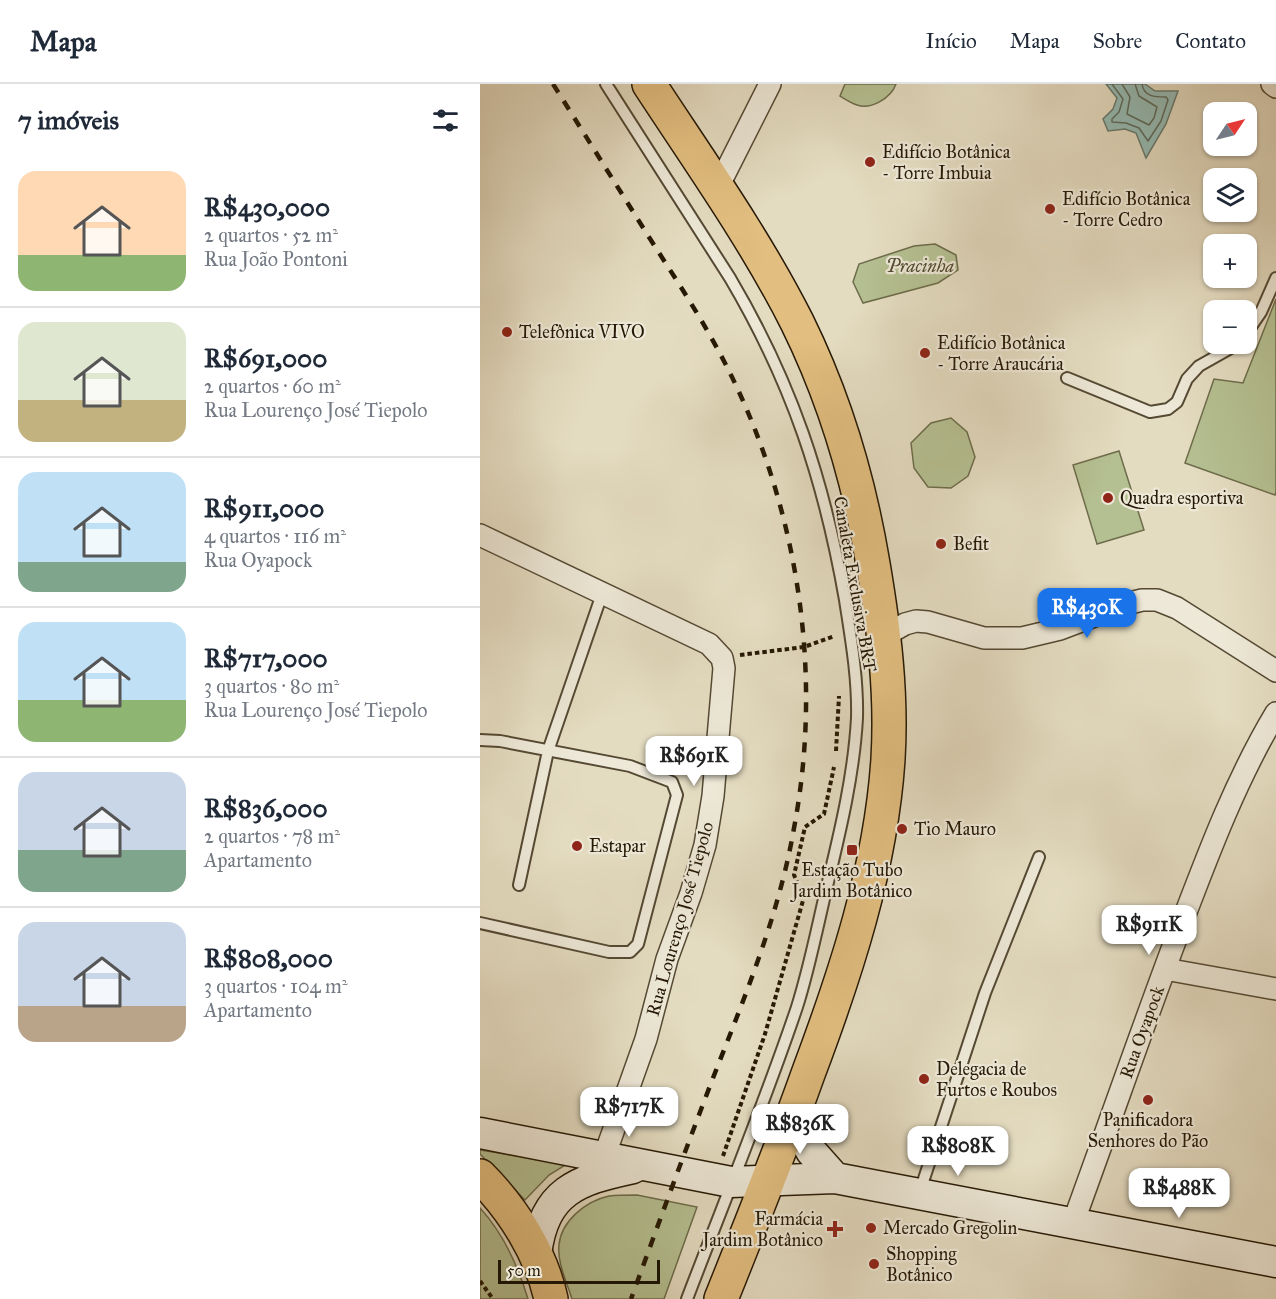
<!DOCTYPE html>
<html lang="pt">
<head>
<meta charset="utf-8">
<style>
	:root { --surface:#fff; --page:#f6f6f7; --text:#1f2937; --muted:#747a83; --line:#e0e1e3; --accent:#1a73e8 }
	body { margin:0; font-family:"IM FELL Great Primer",serif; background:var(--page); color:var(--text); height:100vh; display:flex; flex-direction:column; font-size:22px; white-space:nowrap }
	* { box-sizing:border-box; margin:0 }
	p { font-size:20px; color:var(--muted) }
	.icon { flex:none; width:33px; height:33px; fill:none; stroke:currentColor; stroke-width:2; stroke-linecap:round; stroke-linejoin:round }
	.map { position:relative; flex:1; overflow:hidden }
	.side { display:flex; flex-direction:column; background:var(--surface); width:480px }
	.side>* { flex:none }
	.needle { width:39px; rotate:55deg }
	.buttons { position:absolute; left:723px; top:18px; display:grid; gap:12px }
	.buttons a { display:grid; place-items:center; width:54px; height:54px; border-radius:12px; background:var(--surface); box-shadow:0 2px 4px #0004; font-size:30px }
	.scale { position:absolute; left:18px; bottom:15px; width:162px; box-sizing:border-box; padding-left:6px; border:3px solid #251804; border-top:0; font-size:16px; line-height:21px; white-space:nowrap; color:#251804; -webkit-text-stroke:4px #ede8d7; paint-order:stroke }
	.price { position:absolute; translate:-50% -51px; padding:0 14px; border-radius:12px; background:#fff; color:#222; font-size:20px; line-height:39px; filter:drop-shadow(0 2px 3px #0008) }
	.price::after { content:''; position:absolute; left:50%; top:36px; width:18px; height:14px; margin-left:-9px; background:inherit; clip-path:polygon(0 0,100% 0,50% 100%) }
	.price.current { background:var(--accent); color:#fff }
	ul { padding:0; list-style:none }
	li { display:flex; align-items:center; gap:18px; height:150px; padding:0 18px }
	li+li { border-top:2px solid var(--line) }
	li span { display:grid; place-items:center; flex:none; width:168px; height:120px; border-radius:18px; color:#555 }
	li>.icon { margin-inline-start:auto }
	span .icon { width:72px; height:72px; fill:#fffc; stroke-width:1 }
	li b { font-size:26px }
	h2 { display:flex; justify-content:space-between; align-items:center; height:72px; padding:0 18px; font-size:26px }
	header { display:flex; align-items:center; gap:36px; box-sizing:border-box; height:84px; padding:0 30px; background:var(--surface); border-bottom:2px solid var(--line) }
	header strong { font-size:28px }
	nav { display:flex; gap:33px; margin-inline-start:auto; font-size:21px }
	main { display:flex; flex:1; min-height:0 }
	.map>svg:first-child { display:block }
</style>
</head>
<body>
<header>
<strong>Mapa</strong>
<nav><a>Início</a><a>Mapa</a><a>Sobre</a><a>Contato</a></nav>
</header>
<main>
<section class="side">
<h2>7 imóveis<svg class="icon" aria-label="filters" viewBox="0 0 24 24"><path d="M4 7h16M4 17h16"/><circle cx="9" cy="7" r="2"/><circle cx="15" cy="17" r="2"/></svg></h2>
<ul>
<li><span style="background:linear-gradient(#ffd9b3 70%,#8fb573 0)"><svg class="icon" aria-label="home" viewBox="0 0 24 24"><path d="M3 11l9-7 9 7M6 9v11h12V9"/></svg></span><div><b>R$430,000</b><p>2 quartos · 52 m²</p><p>Rua João Pontoni</p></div></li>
<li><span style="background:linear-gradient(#dfe7d0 65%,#c2b280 0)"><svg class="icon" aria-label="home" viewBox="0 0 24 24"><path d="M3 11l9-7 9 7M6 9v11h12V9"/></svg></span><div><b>R$691,000</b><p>2 quartos · 60 m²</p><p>Rua Lourenço José Tiepolo</p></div></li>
<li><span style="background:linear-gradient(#bfe0f5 75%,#7fa58c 0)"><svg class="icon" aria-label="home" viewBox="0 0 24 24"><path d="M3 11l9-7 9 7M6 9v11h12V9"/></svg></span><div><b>R$911,000</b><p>4 quartos · 116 m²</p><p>Rua Oyapock</p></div></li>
<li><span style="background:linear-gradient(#bfe0f5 65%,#8fb573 0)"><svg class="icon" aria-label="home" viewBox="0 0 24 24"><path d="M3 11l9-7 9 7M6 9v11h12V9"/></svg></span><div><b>R$717,000</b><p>3 quartos · 80 m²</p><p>Rua Lourenço José Tiepolo</p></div></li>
<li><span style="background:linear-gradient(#c9d6e8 65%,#7fa58c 0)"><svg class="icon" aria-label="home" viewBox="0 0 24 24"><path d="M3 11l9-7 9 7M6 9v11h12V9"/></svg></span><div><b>R$836,000</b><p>2 quartos · 78 m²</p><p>Apartamento</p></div></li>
<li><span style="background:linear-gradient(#c9d6e8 70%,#b9a48a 0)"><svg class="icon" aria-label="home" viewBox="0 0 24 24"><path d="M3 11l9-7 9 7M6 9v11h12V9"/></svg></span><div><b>R$808,000</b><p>3 quartos · 104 m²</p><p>Apartamento</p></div></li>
</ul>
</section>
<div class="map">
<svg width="796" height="1215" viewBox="0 0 796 1215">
	<rect width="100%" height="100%" fill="#e4dcc1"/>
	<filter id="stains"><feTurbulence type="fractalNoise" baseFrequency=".00333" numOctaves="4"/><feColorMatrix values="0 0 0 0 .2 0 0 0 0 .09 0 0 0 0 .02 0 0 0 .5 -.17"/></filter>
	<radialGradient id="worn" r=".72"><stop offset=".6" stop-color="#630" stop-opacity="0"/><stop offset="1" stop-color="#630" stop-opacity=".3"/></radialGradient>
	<path fill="#b5c092" stroke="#6d6c4b" stroke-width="1.5" d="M365,0H416C411,14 391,26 377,21C371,19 365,15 360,12Z
		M455,160L476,171L478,186L458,199L383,219L373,198L379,180L434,162Z
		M796,215V408L795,411L705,379L734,295L763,299Z
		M471,334L487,348L495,373L488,392L471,404L448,403L434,384L431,359L451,339Z
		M639,367L664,446L617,460L593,381Z
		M0,1066L87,1080L69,1091L45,1116L0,1070Z
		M157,1111L217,1123L184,1215H92C87,1198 77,1179 79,1161C81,1137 106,1117 129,1112C138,1111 148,1111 157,1111Z
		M0,1124C23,1149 38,1182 48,1215H0Z"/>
	<path fill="#95bbb4" stroke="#687a6e" stroke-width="1.5" d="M626,0H665L675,7H698L686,40L666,74L656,49L645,45L628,47L623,35L633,25L637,14Z"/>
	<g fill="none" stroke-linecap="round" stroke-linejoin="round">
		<path stroke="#5d6a5c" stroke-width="1.5" d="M632,0L643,15L639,28L632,35V38L646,39L659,44L668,57L681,37L688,16L686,13C675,13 664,13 662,0
			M642,0L650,13L647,30L669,41L674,34L677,23L659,12L655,0"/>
		<defs>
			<path id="service" d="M126,0L250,194C312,299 344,396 365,516C371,555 378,594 377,634C374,689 361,744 348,798C338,839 330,882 317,923C284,1021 244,1118 207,1215
				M766,250L781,228L796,194
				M587,294L670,328L688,325L697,318L707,295L719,282L758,260
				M0,656L20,657L150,682L192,698L197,711L158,860L150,868H129L0,839
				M39,801L68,667L122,510
				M440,1107L505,909L559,773"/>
			<path id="minor" d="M792,0L796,3
				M237,105L290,0
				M0,451L229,560L242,574L244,584L233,712L225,761L211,809L187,875L166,955L124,1073
				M404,552L425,540L436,537L448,538L504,554H542L580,545L646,520L662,516H677L697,524L796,587
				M685,885L796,905
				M593,1139C630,1038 665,936 703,836C730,765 757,694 796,629"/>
			<path id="secondary" d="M313,1032L331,1067L355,1094
				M0,1049L251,1098L355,1094L796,1178
				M56,1170C64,1107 97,1096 153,1084"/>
			<path id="primary" d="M169,0C220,78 275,155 317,238C355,315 379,396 393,480C404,545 412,609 408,675C401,783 366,889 328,990C301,1066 271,1140 241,1215
				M0,1092C33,1125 61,1169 71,1215"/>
		</defs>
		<use href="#service" stroke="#554933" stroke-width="14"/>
		<use href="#minor" stroke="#554933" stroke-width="24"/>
		<use href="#secondary" stroke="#251804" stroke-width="33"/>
		<use href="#primary" stroke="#251804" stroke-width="36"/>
		<path stroke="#251804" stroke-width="4" stroke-dasharray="4.5 3" stroke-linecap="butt" d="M260,571L324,563L355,552
			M356,667L359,612
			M243,1072L285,950L324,813L314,791L325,743L344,730L354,683
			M0,1197L13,1215"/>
		<use href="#service" stroke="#ede8d7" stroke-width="10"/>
		<use href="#minor" stroke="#ede8d7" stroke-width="21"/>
		<use href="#secondary" stroke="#ede8d7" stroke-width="30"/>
		<use href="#primary" stroke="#e2be80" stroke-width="33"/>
		<path stroke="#251804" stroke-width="4.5" stroke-dasharray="10 10" stroke-linecap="butt" d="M73,0C107,54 140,107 174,161C201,203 229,246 251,291C319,430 343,592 314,744C299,831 265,912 233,994C205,1067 178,1141 151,1215"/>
	</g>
	<g fill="#8f2418" stroke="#ede8d7" stroke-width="2">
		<circle cx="390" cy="78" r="6"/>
		<circle cx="570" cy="125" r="6"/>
		<circle cx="27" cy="248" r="6"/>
		<circle cx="445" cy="269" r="6"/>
		<circle cx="628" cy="414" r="6"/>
		<circle cx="461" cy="460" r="6"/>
		<circle cx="422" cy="745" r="6"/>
		<circle cx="97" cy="762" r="6"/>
		<rect x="366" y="760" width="12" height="12" rx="3"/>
		<circle cx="444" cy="995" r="6"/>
		<circle cx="668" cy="1016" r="6"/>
		<circle cx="391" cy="1144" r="6"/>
		<path d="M352 1136h6v6h6v6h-6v6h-6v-6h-6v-6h6z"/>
		<circle cx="394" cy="1180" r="6"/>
	</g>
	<g text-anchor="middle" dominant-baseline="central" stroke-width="4.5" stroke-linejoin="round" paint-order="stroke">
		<g font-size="18" fill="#251804" stroke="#ede8d7" text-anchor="start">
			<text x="402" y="68">Edifício Botânica<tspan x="402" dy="21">- Torre Imbuia</tspan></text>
			<text x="582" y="115">Edifício Botânica<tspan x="582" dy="21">- Torre Cedro</tspan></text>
			<text x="39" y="248">Telefônica VIVO</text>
			<text x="457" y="259">Edifício Botânica<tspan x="457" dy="21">- Torre Araucária</tspan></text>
			<text x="640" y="414">Quadra esportiva</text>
			<text x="473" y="460">Befit</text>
			<text x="434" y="745">Tio Mauro</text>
			<text x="109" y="762">Estapar</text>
			<text x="372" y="786" text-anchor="middle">Estação Tubo<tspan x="372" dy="21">Jardim Botânico</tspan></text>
			<text x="456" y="985">Delegacia de<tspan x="456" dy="21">Furtos e Roubos</tspan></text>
			<text x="668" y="1036" text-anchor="middle">Panificadora<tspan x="668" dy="21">Senhores do Pão</tspan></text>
			<text x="343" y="1135" text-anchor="end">Farmácia<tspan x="343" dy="21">Jardim Botânico</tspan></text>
			<text x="403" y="1144">Mercado Gregolin</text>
			<text x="406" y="1170">Shopping<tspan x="406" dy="21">Botânico</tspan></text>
		</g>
		<g font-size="18" font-style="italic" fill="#504a2f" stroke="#ede8d7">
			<text x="440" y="182">Pracinha</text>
		</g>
		<g font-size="18" fill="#251804" stroke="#ede8d7">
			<text transform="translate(375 500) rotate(80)">Canaleta Exclusiva BRT</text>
			<text transform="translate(200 835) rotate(-74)">Rua Lourenço José Tiepolo</text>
			<text transform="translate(662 948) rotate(-70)">Rua Oyapock</text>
		</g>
	</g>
	<rect width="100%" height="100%" filter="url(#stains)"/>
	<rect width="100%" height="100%" fill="url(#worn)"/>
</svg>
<div class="buttons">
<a><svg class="needle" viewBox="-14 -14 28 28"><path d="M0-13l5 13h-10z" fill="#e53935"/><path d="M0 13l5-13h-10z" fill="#747a83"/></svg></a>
<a><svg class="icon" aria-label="layers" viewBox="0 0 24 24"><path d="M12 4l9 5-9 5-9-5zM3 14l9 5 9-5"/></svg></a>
<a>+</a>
<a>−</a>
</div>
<div class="scale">50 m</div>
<b class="price current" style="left:607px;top:555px">R$430K</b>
<b class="price" style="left:214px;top:703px">R$691K</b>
<b class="price" style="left:669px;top:872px">R$911K</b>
<b class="price" style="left:149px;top:1054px">R$717K</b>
<b class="price" style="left:320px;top:1071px">R$836K</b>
<b class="price" style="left:478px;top:1093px">R$808K</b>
<b class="price" style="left:699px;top:1135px">R$488K</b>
</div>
</main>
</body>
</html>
